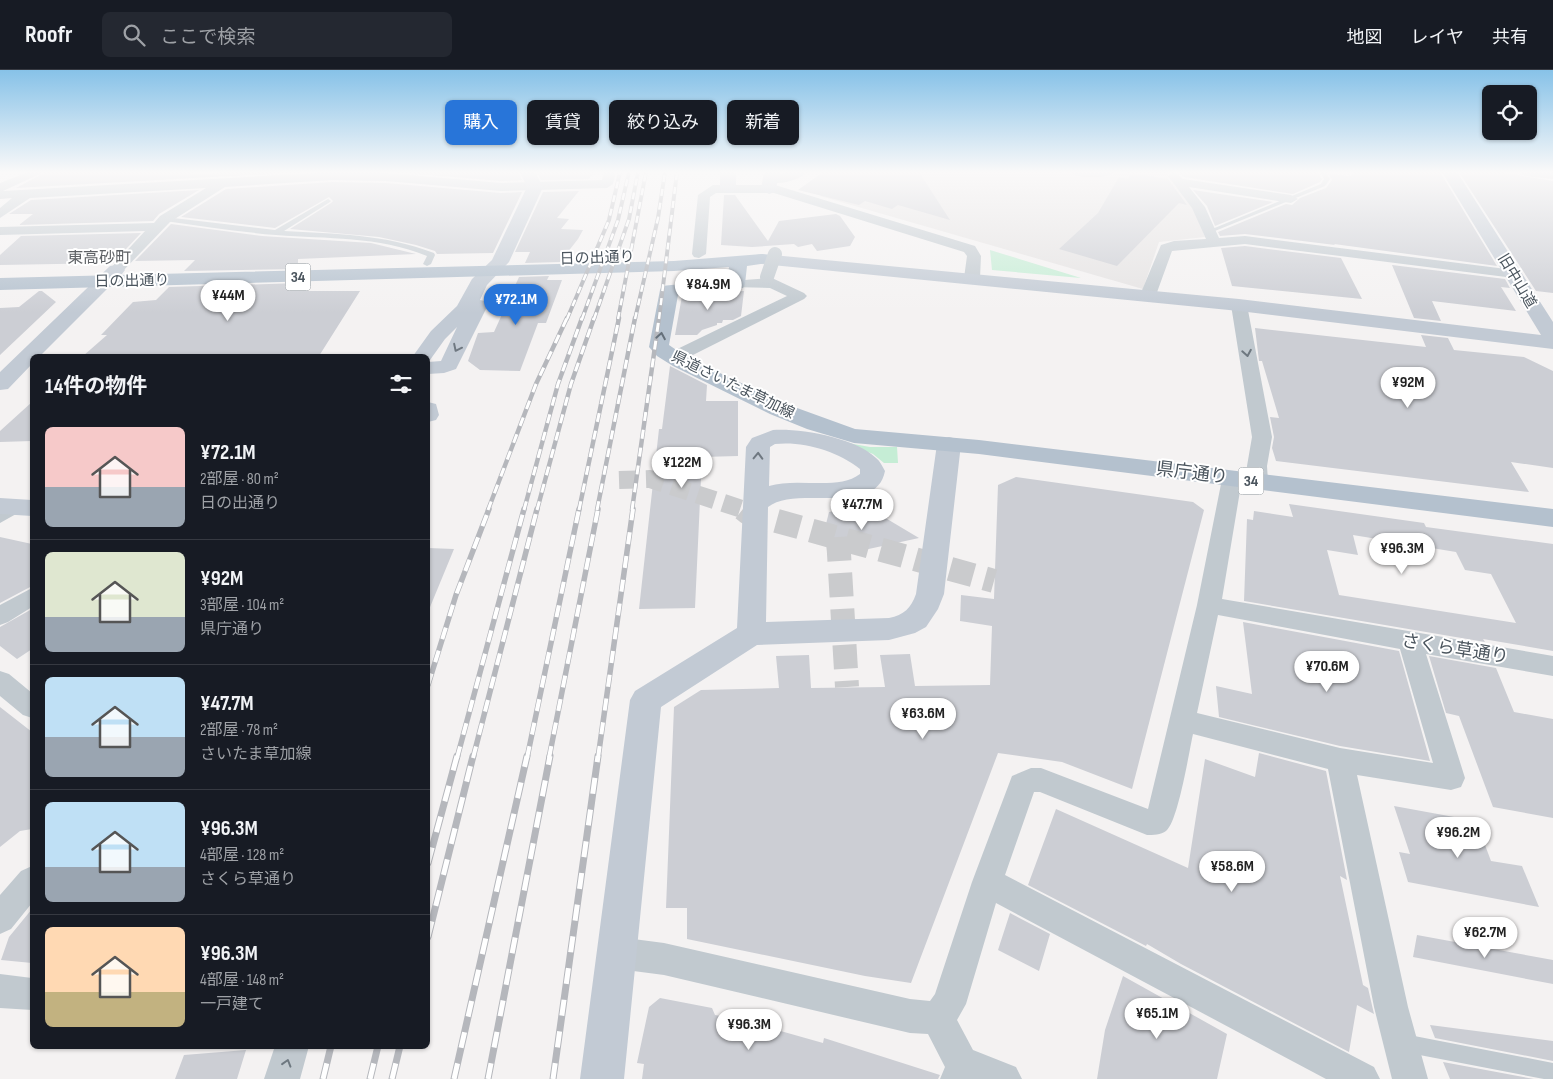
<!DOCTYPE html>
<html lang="ja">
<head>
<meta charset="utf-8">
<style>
	:root { --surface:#171b24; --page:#242831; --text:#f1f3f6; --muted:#9ea1a6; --line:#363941; --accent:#2875d9 }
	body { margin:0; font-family:"Sofia Sans Condensed","Noto Sans JP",sans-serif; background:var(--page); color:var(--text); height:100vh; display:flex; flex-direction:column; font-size:19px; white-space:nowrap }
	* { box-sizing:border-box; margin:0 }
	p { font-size:16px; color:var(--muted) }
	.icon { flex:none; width:28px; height:28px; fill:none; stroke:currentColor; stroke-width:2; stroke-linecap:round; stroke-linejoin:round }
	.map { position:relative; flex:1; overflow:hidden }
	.drawer { position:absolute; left:30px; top:284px; width:400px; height:695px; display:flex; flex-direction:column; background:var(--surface); border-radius:8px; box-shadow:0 1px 4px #0004 }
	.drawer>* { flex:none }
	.banner { position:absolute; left:445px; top:30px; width:475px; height:45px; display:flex; gap:10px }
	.controls { position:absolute; left:1482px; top:15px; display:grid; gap:10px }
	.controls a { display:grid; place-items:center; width:55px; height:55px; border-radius:8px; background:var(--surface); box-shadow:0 1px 4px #0004; font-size:25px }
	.price { position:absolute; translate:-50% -42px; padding:0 11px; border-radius:18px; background:#fff; color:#222; font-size:16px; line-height:32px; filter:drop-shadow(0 1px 2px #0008) }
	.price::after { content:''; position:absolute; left:50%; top:30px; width:15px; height:11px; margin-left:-8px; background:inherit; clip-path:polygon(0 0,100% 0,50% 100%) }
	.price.active { background:var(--accent); color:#fff }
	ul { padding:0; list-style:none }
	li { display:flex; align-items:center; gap:15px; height:125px; padding:0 15px }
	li+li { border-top:1px solid var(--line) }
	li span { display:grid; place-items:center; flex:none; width:140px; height:100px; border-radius:8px; color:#555 }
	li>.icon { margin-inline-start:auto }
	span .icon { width:60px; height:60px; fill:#fffc; stroke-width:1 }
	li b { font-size:21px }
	h2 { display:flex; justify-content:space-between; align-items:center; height:60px; padding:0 15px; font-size:21px }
	.tag { padding:0 18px; border-radius:8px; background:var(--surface); box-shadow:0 1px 4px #0004; font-size:18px; line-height:45px }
	.tag.active { background:var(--accent); color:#fff }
	header { display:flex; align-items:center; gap:30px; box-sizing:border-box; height:70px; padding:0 25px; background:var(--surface); border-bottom:1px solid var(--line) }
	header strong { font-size:24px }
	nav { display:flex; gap:28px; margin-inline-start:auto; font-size:18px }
	.search { width:350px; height:45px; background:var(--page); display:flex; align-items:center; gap:12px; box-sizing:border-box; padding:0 18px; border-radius:8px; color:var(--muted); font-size:19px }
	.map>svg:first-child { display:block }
</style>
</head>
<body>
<header>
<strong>Roofr</strong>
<div class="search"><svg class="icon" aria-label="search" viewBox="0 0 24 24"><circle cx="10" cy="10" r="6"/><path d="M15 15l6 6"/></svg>ここで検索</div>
<nav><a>地図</a><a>レイヤ</a><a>共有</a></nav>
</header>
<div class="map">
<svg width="1553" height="1009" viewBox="0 0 1553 1009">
	<rect width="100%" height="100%" fill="#f4f2f2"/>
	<path fill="#e5e3e3" d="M848,102H1057L1105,106L1132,102H1165L1192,135L1205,167L1159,172L1143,219L820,126Z"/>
	<path fill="#c5edd5" d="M990,180L1081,208L992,200Z
		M842,372L870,377H897L898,393H884L873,384Z"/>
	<path fill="#ccced4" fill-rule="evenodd" d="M46,102H193L191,105L229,102H301L16,118Z
		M395,102H518L522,110L501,111Z
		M537,102H594L589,109L541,110Z
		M823,102H919L950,150L898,135L892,139L865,131L859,135L798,120Z
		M1177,102H1310L1318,103L1322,109L1320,112L1293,124L1184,107Z
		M1353,102H1440L1497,196L1334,174L1335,175L1245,164L1220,166L1218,162L1286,134L1292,135L1300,128L1326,118L1332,110L1329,104L1348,106L1353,105Z
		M1459,102H1498L1553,111V223L1536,221Z
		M1131,103L1168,109L1187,135L1179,133L1117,196L1059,179L1098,143L1119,107L1128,109Z
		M332,112L386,113L501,123L522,122L493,183L437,184L435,181L416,175L379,167L290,159L331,133L333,131L329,127L275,158L181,147L226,119Z
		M199,120L159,144L153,151L19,155L33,144H9L31,130Z
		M1193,120L1273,132L1215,156L1207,136Z
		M579,121L557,148L569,149L561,159L583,160L578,169L560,192L525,193L530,182H515L543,122Z
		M724,125H735L768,171L779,151L836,144L840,146L855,167L850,176L817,181L812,174L798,177L794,174L752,177L721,175Z
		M171,154L262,166L371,173L416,184L298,189V199L184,201L195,190L135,191Z
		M141,163L113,193L0,195V185L21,166Z
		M1245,176L1341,188L1362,229L1232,216L1221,178Z
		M1392,195L1505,209L1510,218L1501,217L1516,241L1432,231L1441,251L1414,248Z
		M549,206L547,210H562L546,253H538L520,301L480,300L468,291L478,263L494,262L519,207Z
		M299,213V221H360L319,286H83L107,265H101L133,232L156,230L169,217Z
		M39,221H42L56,232L0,285V238L19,237Z
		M732,221H744L741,246L733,250H723L722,253H717V255L702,260L697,265H675L682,226Z
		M1255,258L1426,277L1421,265L1448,268L1454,280L1524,287L1553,301V398L1511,392L1529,422L1276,391L1272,378L1274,367L1270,347L1279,348L1262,291H1259Z
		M670,296L707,315L706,331H738V386L702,387L695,538L639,539L659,359H662Z
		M32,332V371L0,372V361Z
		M1016,407L1193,432L1204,440L1132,719L1062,692L998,683L911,913L865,906L687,869V838H666L674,637L701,620L779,618L776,586L809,585L811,618L885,617L880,585L910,584L915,616L990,615L992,556L960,551L961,525L994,529L998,415Z
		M1289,434L1424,453L1426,457L1553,474V581L1483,569L1485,572L1244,531L1247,449L1253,450L1254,441L1293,447ZM1353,465L1456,482L1465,500L1491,504L1516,553L1339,525L1327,480L1358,485Z
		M851,438L872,440L919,468L864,480L827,481L825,458L829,442Z
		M0,467L32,474V516L0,533Z
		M428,478L454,479L428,542Z
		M32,539V579L17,589L0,576V557Z
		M1243,552L1399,581L1430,691L1340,676L1219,647L1216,616L1252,624Z
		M1429,586L1496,598L1514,642L1553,649V748L1493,737L1459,646L1446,643Z
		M0,637L32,662V759L20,761L0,777Z
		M1259,683L1326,701L1347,810L1340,806L1363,915L1368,918L1374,944L1357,935L1349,982L1181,894L1147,874L1146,876L1028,815L1056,739L1188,798L1205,689L1255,707Z
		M1394,736L1476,751L1491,791L1522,796L1539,837L1408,812L1399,782L1410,784Z
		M32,839V893L1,890L9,867Z
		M1010,843L1050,864L1039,901L998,880Z
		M1417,865L1553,890V914L1413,887Z
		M1123,906L1227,964L1217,1009H1097L1105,960Z
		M660,928L712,938L715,945L738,949L823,973L824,968L940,1005L938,1009H642L644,994L637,993L649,937Z
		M1430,955L1553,971V991L1435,968Z
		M246,980L237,1009H175L184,985Z
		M1443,992L1534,1009H1450Z"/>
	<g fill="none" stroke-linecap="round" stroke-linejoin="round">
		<path stroke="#cacbcd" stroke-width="18" stroke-dasharray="18 9" stroke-linecap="butt" d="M619,410L650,409L745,440"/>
		<path stroke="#cacbcd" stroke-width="24" stroke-dasharray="24 12" stroke-linecap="butt" d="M743,439L748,443L994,511
			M838,467L847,617"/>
		<path fill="#c1c9cf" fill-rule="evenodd" d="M1320,102H1326L1330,109L1325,116L1210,163L1205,162L1321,114L1324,109Z
			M328,129L331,131L330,132L284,161C335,164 385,164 434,183L435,185L431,194L427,196L423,194L427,186C378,166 327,169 276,165C239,162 202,156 165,151L162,149L165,147L275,160Z
			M21,434L25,435L26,437L25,439L0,453V444Z
			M1404,964L1553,993V1009H1544L1404,982L1398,979L1395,973L1398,967Z"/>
		<path fill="#c1c9cf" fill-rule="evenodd" d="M28,102H44L3,121L332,102L386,103L501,113L602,110L604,102H616L613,114L607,118L501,121L386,111L332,110L225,117L170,152L121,203L116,204L109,200L145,161L0,165V157L154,153L160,146L206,118L30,128L0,148V138L12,128L0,129V113Z
			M791,102H807C800,110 774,118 766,109L768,106Z
			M1070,102H1115C1108,109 1076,109 1070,102Z
			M1174,102L1183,109L1291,125L1298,129L1291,133L1189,117L1205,137L1219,168L1245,166L1514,200L1521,204L1514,208L1245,174L1172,181L1156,225L1153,228H1143L1140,225L1161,175L1174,171L1206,169L1192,138L1168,106Z
			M1519,102H1553V109L1525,106Z
			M713,115H775L975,176L981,186L980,208L972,213L964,208L967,186L964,182L774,123H716L710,127L706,184L699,188L694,187L692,184L698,125Z
			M772,208L804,223L807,226L804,229L679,292H667L664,288L667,284L787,226L770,218L731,217L728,214L731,211Z
			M1239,230L1247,235L1272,367L1267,396L1268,411L1265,416L1258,417L1251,416L1248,411L1247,396L1252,367L1231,235Z
			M1232,403L1239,404L1242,409L1222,529L1553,586V606L1426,584L1465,708L1461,717L1451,720L1357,705L1408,937L1428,1009H1392L1374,937L1328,699L1193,664C1189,682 1178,752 1166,761C1161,765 1153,765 1147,765L1040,722H1034L1005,805L1374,997L1380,1009H1326L996,833L966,934L957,950L973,980L1016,997L1022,1009H940L945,997L928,964L910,963L664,905L618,899L607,894L602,883L607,872L618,867L664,873L910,929L930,931L935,924L972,812L1012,706L1031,698H1041L1148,739L1197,535L1222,409L1225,404ZM1218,545L1400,579L1433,693L1340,678L1197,643Z
			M32,518V537L8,552L0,555V535Z
			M0,601L9,604L32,623V648L23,645L0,626Z
			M32,796V833L11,859L0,864V825L21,801Z
			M0,904L32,908V940L0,938Z
			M275,976H309L300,1009H264Z"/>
		<path fill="#c2cad4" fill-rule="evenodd" d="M520,102H535L543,117L509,192L487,215L480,230L485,231L488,235L456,299L444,303L428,304V292L441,291L457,257L445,269L430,290L428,291V286H413L431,261L457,236L472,209L492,190L527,117Z
			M720,102H736V118L734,121L728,123L720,118Z
			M764,102H780L775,122L769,124L761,119Z
			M1442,102H1457L1553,252V279L1239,241L762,194L756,193L753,189L756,185L762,184L1239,229L1541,265Z
			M116,195L122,196L125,200L122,204L40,286H32V294L8,319L0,320V302L110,196Z
			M428,332L436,334L439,345L436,350L428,352Z
			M773,360C800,358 856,368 876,388C880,391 882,396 885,401C876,448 796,414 768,437L766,552L889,548C904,545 911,538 916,524L937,374L941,369L949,367L957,369L961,374L944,524L938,539L926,557L915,563L889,570L757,575L661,637L624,1009H580L630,630L635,621L737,558L746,377L752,368ZM775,374C804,371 837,381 860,399V404C838,421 797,407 769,416L770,377Z
			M0,428L32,430V446L0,444Z"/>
		<path fill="#b4c1ce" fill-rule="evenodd" d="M762,184L768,185L771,189L768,193L747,196L745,214L743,218L678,225L669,275L688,288L786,334L855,359L979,370L1553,439V457L979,384L854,373L807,359L770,344L673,296L657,286L649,277L660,220L662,216L727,209L729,197L674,201L0,220V208L674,191Z"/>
		<defs>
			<path id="rail-far3" d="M567,249L609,150L620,102
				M582,249L618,150L629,102
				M594,249L629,149L638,102
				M618,249L646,102
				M635,249L658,148L665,102
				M659,249L677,102"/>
			<path id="rail-far2" d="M488,440L536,314L567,248
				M524,440L558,314L582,248
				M537,440L571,314L594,248
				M579,440L619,248
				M597,440L635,248
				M632,440L659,248"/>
			<path id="rail-far1" d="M428,615L456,525L489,439
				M457,688L524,439
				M473,688L537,439
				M527,688L579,439
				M549,688L598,439
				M598,688L633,439"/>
			<path id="rail" d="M428,793L457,686
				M428,867L473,686
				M323,1009L331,976
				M370,1009L378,976
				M392,1009L400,976
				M454,1009L527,686
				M488,1009L550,686
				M553,1009L598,686"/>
		</defs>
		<use href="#rail-far3" stroke="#b5b7bc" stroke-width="4"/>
		<use href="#rail-far2" stroke="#b5b7bc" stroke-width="4.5"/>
		<use href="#rail-far1" stroke="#b5b7bc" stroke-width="5.5"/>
		<use href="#rail" stroke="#b5b7bc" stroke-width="7"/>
		<use href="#rail-far3" stroke="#fff" stroke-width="2.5" stroke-dasharray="7" stroke-linecap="butt"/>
		<use href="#rail-far2" stroke="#fff" stroke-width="3" stroke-dasharray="9" stroke-linecap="butt"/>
		<use href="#rail-far1" stroke="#fff" stroke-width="4" stroke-dasharray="12" stroke-linecap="butt"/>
		<use href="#rail" stroke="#fff" stroke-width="5" stroke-dasharray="16" stroke-linecap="butt"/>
		<path stroke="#c1c9cf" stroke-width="14" d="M767,207L775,184"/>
	</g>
	<defs><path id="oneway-chevron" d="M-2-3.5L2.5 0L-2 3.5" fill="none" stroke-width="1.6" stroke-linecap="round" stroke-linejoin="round" transform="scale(1.25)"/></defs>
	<use stroke="#65707a" href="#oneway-chevron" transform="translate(661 266) rotate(-80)"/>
	<g stroke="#6f7881">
		<use href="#oneway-chevron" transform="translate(457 278) rotate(116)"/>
		<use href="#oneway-chevron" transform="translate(758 386) rotate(-88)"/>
	</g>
	<g stroke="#6e7880">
		<use href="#oneway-chevron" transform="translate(1247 283) rotate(80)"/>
		<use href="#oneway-chevron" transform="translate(287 993) rotate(-73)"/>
	</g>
	<linearGradient id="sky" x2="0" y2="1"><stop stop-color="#87c2e8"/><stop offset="0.42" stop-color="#faf9f9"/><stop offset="1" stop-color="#faf9f9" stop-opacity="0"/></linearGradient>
	<rect width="1553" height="243" fill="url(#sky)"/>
	<g text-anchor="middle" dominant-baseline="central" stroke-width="4" stroke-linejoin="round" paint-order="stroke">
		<g font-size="15" fill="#4b555e" stroke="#fff">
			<text transform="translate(597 188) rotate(-2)">日の出通り</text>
			<text transform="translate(132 211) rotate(-1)">日の出通り</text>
			<text transform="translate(1517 211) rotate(59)">旧中山道</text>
			<text transform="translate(733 315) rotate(26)">県道さいたま草加線</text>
		</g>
		<g font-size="16" fill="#5f6266" stroke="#fff">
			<text x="99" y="188">東高砂町</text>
		</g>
		<g fill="#fff" stroke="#81888e" stroke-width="1">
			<rect x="285.5" y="193.5" width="25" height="27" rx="4"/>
			<rect x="1238.5" y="397.5" width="25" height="27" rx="4"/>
		</g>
		<g font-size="16" font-weight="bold" fill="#4b555e">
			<text x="298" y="207">34</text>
			<text x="1251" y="411">34</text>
		</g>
		<g font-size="18" fill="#4b555e" stroke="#fff">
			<text transform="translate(1192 403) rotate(7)">県庁通り</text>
			<text transform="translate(1455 579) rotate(9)">さくら草通り</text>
		</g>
	</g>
</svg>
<div class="controls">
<a><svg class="icon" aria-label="locate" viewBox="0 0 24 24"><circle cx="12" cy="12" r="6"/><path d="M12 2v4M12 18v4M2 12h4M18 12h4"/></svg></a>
</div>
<b class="price" style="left:708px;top:241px">¥84.9M</b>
<b class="price" style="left:228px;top:252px">¥44M</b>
<b class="price active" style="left:516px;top:256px">¥72.1M</b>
<b class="price" style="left:1408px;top:339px">¥92M</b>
<b class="price" style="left:682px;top:419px">¥122M</b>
<b class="price" style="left:862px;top:461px">¥47.7M</b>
<b class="price" style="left:1402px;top:505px">¥96.3M</b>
<b class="price" style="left:1327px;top:623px">¥70.6M</b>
<b class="price" style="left:923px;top:670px">¥63.6M</b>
<b class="price" style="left:1458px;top:789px">¥96.2M</b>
<b class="price" style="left:1232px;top:823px">¥58.6M</b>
<b class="price" style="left:1485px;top:889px">¥62.7M</b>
<b class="price" style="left:1157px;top:970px">¥65.1M</b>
<b class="price" style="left:749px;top:981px">¥96.3M</b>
<div class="banner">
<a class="tag active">購入</a>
<a class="tag">賃貸</a>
<a class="tag">絞り込み</a>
<a class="tag">新着</a>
</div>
<section class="drawer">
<h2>14件の物件<svg class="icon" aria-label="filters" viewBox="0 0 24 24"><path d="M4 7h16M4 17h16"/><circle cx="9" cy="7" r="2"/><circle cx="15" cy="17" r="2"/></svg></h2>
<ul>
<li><span style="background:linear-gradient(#f6c9c9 60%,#9aa5b1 0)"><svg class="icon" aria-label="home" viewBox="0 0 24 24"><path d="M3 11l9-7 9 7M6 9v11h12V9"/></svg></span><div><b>¥72.1M</b><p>2部屋 · 80 m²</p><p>日の出通り</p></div></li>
<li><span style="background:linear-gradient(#dfe7d0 65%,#9aa5b1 0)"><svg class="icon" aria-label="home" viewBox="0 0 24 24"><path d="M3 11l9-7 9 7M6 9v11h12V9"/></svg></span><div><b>¥92M</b><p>3部屋 · 104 m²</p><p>県庁通り</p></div></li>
<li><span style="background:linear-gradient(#bfe0f5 60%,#9aa5b1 0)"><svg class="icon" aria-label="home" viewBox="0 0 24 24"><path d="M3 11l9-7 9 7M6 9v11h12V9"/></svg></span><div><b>¥47.7M</b><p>2部屋 · 78 m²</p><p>さいたま草加線</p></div></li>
<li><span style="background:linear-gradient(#bfe0f5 65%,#9aa5b1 0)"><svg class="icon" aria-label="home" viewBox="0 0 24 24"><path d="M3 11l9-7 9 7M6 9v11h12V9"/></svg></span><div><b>¥96.3M</b><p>4部屋 · 128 m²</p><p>さくら草通り</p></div></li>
<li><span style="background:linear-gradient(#ffd9b3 65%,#c2b280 0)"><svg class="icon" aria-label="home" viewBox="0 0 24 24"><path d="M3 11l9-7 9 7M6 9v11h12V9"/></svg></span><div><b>¥96.3M</b><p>4部屋 · 148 m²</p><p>一戸建て</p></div></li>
</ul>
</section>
</div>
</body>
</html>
